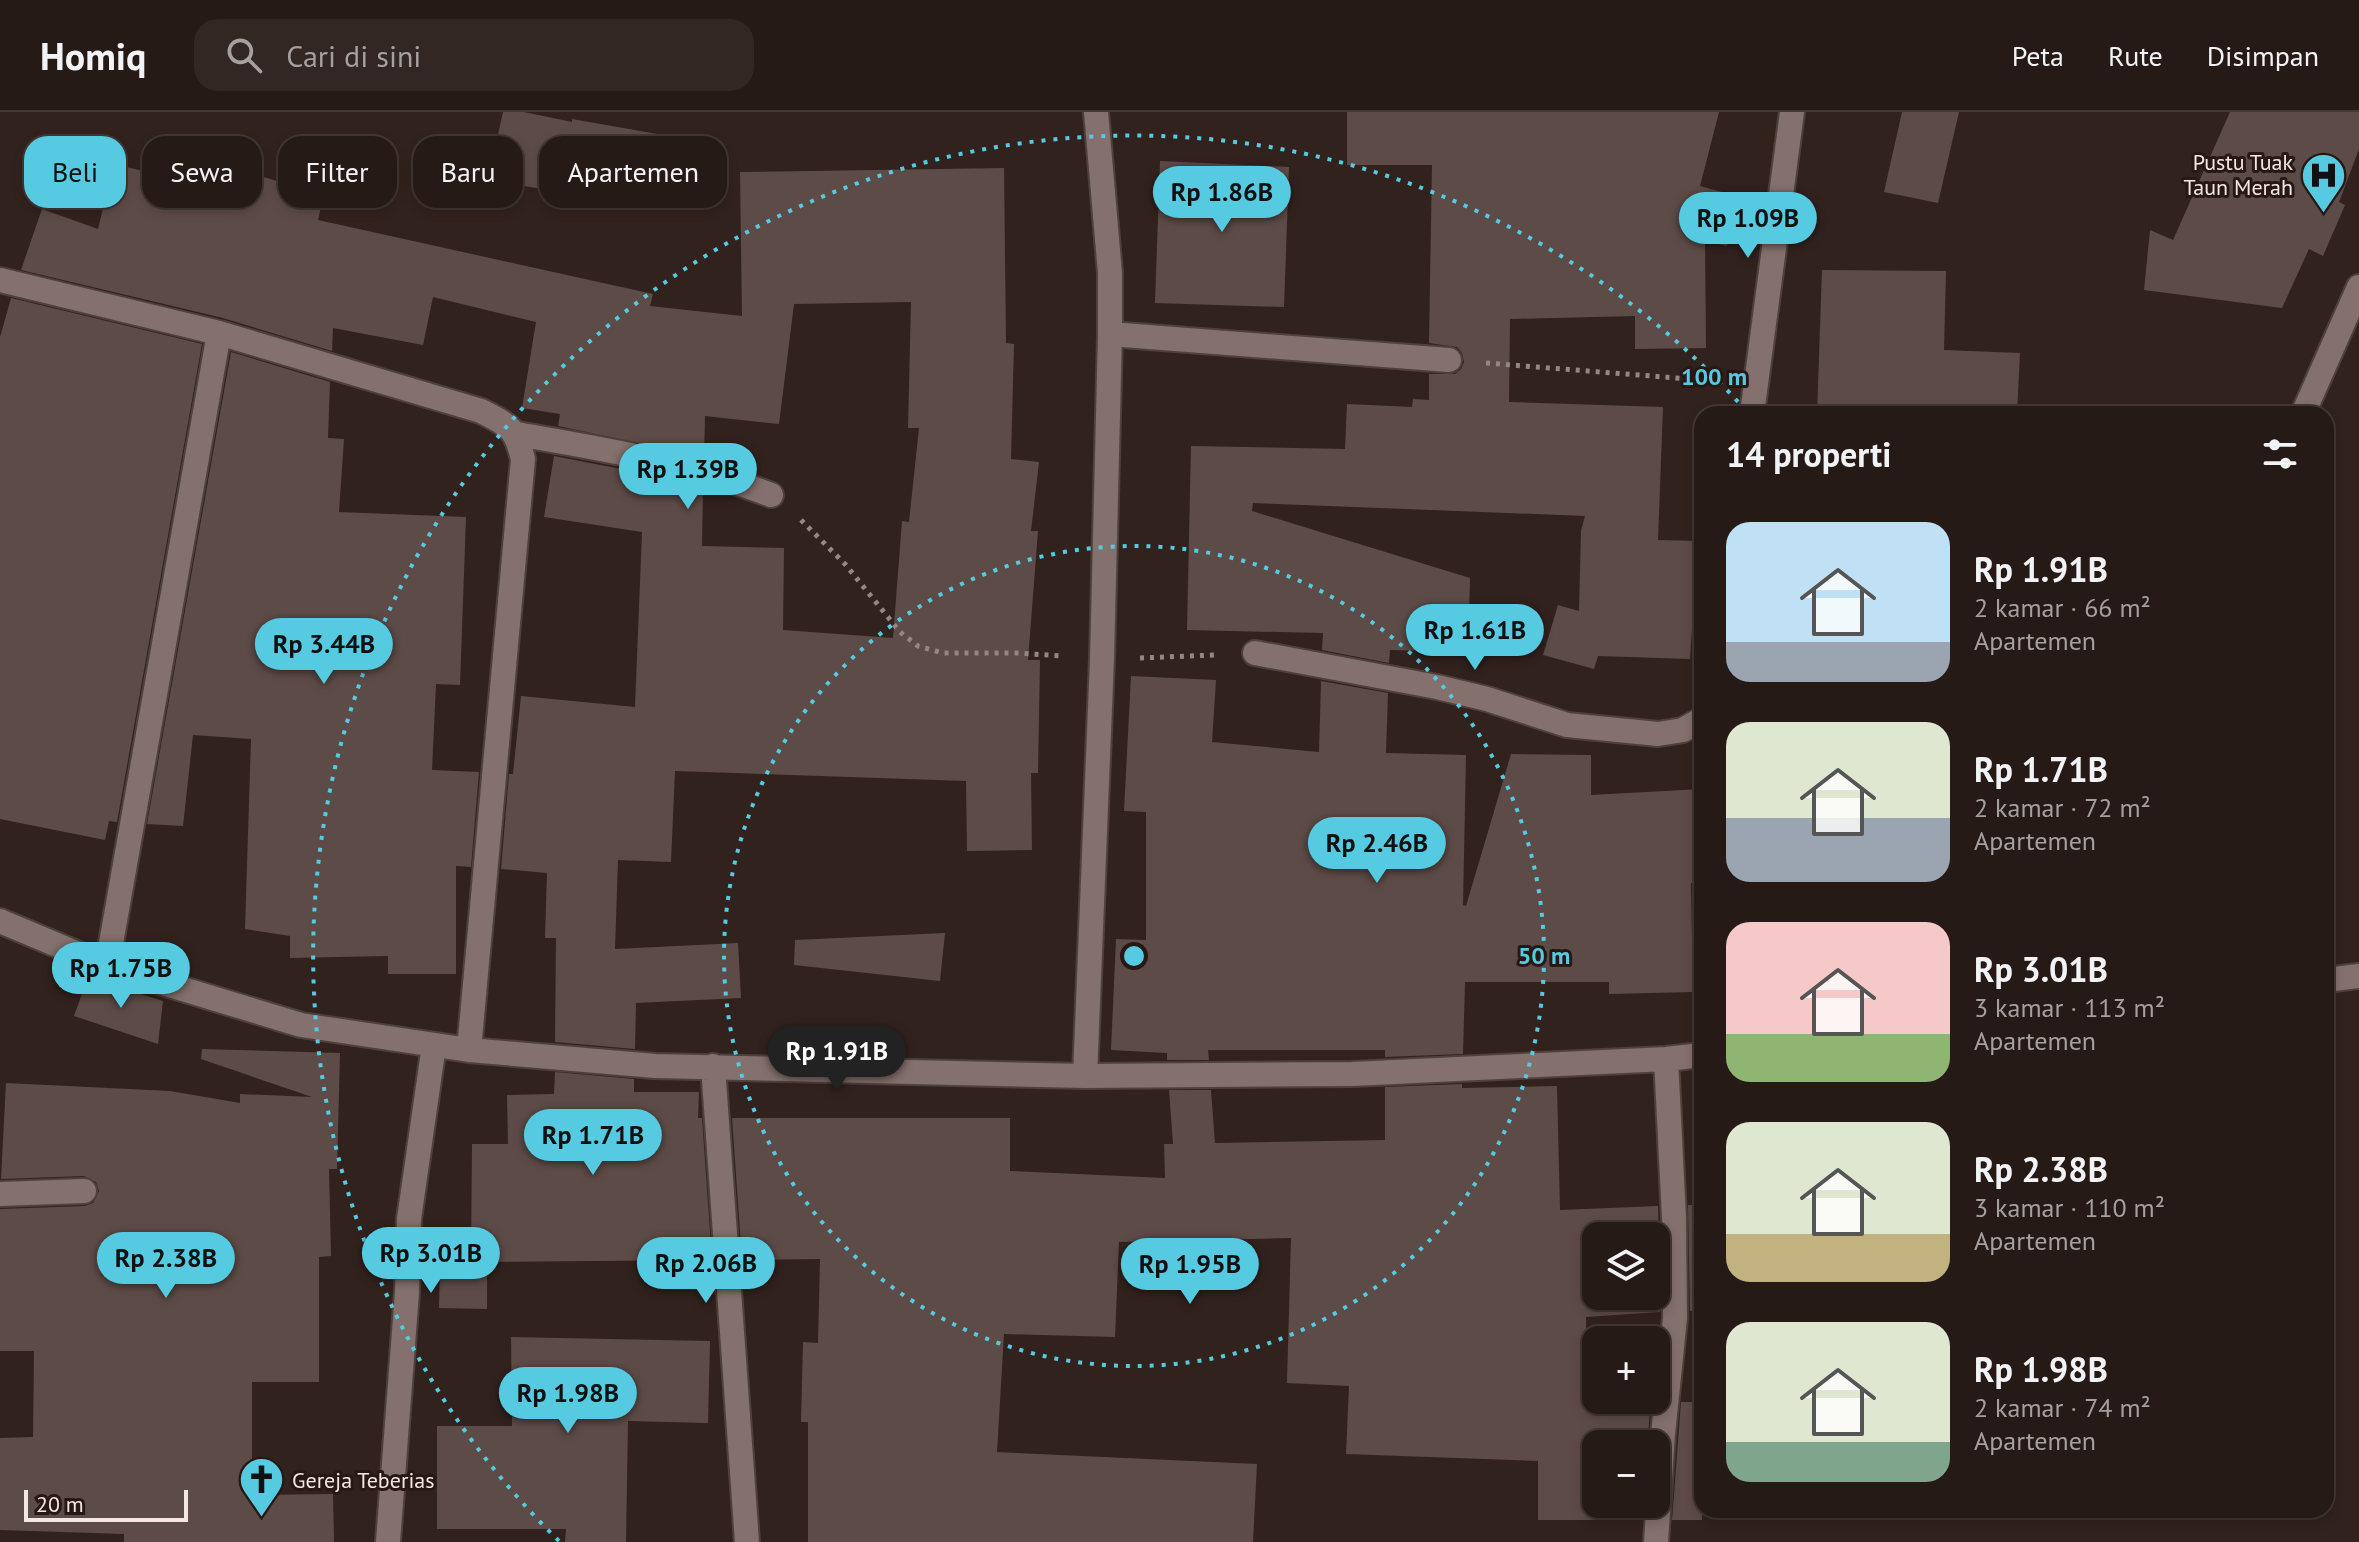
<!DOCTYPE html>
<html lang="id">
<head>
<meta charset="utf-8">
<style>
	:root { --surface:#261a16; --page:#322723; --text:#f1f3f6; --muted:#a4a1a1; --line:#423835; --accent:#55cae0 }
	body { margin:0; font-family:"PT Sans",sans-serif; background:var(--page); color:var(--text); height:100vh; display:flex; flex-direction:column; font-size:30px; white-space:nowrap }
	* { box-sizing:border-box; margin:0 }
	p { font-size:26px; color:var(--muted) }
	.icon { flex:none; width:44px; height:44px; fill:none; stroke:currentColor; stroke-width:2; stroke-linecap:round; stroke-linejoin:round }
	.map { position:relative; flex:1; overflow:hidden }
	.sheet { position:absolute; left:1694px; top:294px; width:640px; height:1112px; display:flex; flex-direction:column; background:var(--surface); border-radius:24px; box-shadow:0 4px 12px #0003,0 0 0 2px var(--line) }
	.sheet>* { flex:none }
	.banner { position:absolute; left:24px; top:24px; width:760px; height:72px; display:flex; gap:16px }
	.buttons { position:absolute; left:1582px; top:1110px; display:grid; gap:16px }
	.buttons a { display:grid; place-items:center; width:88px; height:88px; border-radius:16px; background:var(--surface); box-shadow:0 4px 12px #0003,0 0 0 2px var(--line); font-size:40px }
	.scale { position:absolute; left:24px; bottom:20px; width:164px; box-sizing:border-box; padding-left:8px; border:4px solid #f3e7e5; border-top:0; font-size:22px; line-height:28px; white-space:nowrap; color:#f3e7e5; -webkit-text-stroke:6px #281815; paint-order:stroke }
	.price { position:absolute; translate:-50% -68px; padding:0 18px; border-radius:28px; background:var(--accent); color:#111; font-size:26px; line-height:52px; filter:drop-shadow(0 2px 4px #0008) }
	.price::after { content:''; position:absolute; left:50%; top:48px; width:24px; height:18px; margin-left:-12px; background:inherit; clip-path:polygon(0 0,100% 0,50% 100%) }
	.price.selected { background:#222; color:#fff }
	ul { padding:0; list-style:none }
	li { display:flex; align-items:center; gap:24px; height:200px; padding:0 32px }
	li span { display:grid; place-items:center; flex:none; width:224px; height:160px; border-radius:24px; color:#555 }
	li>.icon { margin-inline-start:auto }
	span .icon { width:96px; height:96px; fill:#fffc; stroke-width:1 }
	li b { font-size:34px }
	h2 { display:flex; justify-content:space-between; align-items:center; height:96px; padding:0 32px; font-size:34px }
	.chip { padding:0 28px; border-radius:24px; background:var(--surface); box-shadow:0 4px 12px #0003,0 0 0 2px var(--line); font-size:28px; line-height:72px }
	.chip.selected { background:var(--accent); color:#111 }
	header { display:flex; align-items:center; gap:48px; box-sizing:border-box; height:112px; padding:0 40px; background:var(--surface); border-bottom:2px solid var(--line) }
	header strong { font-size:38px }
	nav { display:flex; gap:44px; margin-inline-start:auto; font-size:28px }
	.search { width:560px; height:72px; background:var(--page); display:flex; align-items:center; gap:20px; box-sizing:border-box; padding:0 28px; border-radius:24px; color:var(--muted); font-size:30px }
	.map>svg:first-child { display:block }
</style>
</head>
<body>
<header>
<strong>Homiq</strong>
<div class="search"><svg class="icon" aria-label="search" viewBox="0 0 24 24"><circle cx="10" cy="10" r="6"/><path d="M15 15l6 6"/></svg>Cari di sini</div>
<nav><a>Peta</a><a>Rute</a><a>Disimpan</a></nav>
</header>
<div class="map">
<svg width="2359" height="1430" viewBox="0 0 2359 1430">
	<rect width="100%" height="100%" fill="#32221e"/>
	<path fill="#5d4b47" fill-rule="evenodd" d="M503,0H524L572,10V7L680,26L668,98L488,68Z
		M1347,0H1719L1700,74L1740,85L1727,134L1705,129L1706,236L1635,237V204L1510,207L1509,290L1663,295L1658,428L1698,429L1690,547L1598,544L1594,557L1543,543L1558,493L1579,499L1581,419L1585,404L1253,391L1252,399L1470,466L1468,540L1390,538L1389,551L1322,538L1323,521L1187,518L1191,334L1345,337L1347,292L1412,295L1413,287L1429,288V262H1455L1461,257L1464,250L1462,241L1457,235L1429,231L1432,53H1347Z
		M1902,0H1959L1938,91L1884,80Z
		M2230,0H2359V37L2339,90L2345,93L2323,144L2309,137L2282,196L2144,178L2150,118L2173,128Z
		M205,47L280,70L278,78L322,91L318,108L653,182L650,194L742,204L740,60L1004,56L1006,231L1014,232L1011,347L1039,350L1031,419H1038L1028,548H1040L1038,661H1031L1032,738L967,739L966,669L675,659L671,750L618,748L615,837L738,831L741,886L636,891L635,937L555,930L556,826H545L547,761L501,757L509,662H513L521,584L635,595L642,420L544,405L554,344L642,361L703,376L702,434L784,436L783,518L893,526L902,409L909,410L919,316H908L911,190L794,192L779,312L705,304L704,345L558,314L560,302L522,296L536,210L433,185L423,233L333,216L332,239L223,206L21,158L42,97L98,117L114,52L197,72Z
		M1160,49L1289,55L1284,195L1155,191Z
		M1822,158L1946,159L1944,238L2020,241L2017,302H1817Z
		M11,186L202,232L117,710L109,709L105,728L0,707V225Z
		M231,240L330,270L328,326L344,327L339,400L466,405L460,573L436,572L432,658L479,660L471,755L456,754V862H388V844L290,846V824L245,817L251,627L193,623L183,714L147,712Z
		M1131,564L1216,568L1212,630L1319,640L1321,569L1388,581L1386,641L1466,643L1463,793L1466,794L1511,642L1591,643V683L1702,677V771H1691L1693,880L1609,882V870H1465L1463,942L1385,945V938H1208L1209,948H1167V941L1111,938L1116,827L1146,828V700L1124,699Z
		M945,821L940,869L794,853L795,828Z
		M88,865L163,889L158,932L74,904Z
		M202,937L340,941L337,1057H329L331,1144L319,1145V1270H252V1383L333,1382L334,1430H124V1422L0,1418V1326L33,1325L34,1239H0V1097L85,1094L93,1091L99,1079L96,1070L84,1064L1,1067L6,971L170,979L240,991V982L312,985L201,947Z
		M555,960L634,967V980H699L698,1006H702L712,1148L471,1150L472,1032H508L507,983L554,982Z
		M1462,972V976L1557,974L1560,1098L1658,1094L1660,1200L1586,1205L1587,1290H1651L1647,1332H1596V1392H1643L1642,1408H1538V1349L1346,1342L1349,1274L1287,1271L1291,1126L1119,1130L1115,1225L1004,1222L997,1340L1257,1352L1253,1430H808V1310H801L803,1230L818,1231L820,1147L742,1148L732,1006H1010V1059L1165,1066L1164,1032H1173L1169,978H1211L1215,1031L1385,1028V975ZM1596,1124H1656V1184H1596Z
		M1688,1093H1702V1199H1690Z
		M440,1151L487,1152V1197L439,1196Z
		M511,1225L710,1229L708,1311L628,1309L626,1430H565L566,1417H437V1314H512Z
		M1681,1290H1702V1408H1672Z"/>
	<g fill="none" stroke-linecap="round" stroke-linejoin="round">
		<defs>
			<path id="minor" d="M0,168L219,221L481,299C510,314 515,315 523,347L469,938
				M1110,222L1449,248
				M1752,302L1792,0
				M2303,302L2359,175
				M517,322C602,337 690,351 771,383
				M1255,541L1437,575L1487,587L1567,613L1658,622L1683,618L1702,607
				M0,809L107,854L301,913L469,938L655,954L1085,964L1352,962L1666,947L1702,943
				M107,854L219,221
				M2326,868L2359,864
				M713,954L747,1430
				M1085,964L1102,547L1110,222V161L1096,0
				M0,1082L84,1079
				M388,1430L407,1180L409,1107L434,933
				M1656,1430L1663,1322L1675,1206L1674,1105L1666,947"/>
		</defs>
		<use href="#minor" stroke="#4d403d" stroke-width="28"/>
		<path stroke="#948683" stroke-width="5" stroke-dasharray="4 6" stroke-linecap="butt" d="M1486,251L1715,269
			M801,408L845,452L900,520L918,534L943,541H1017L1063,544
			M1140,546L1214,543"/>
		<use href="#minor" stroke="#84706c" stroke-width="24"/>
	</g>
	<g fill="none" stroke="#55cae0" stroke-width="4" stroke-dasharray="4 8">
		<circle cx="1134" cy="844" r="410"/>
		<path d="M559 1429A820 820 0 1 1 1748 301"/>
	</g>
	<defs>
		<symbol id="hospital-pin" viewBox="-11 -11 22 30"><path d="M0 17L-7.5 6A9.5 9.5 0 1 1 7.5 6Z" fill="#55cae0" stroke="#281815"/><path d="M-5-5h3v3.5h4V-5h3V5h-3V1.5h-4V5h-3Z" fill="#111"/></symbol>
		<symbol id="church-pin" viewBox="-11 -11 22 30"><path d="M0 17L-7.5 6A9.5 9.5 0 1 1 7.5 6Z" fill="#55cae0" stroke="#281815"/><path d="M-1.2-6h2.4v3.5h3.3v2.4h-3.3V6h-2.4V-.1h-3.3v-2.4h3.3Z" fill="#111"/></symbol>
	</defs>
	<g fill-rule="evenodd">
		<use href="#hospital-pin" x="2298" y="38" width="51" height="69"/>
		<use href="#church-pin" x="236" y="1342" width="51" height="69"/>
	</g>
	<g text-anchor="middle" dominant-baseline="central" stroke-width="6" stroke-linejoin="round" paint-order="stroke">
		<g font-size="22" fill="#f3e7e5" stroke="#281815" text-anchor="end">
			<text x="2293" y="50">Pustu Tuak<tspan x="2293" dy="25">Taun Merah</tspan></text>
			<text x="292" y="1368" text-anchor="start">Gereja Teberias</text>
		</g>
	</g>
	<circle cx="1134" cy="844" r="12" fill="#55cae0" stroke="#281815" stroke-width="4"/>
	<g font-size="24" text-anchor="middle" font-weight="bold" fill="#55cae0" stroke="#281815" stroke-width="6" stroke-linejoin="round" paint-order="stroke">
		<text x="1714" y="273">100 m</text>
		<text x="1544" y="852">50 m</text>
	</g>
</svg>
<div class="buttons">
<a><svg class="icon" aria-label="layers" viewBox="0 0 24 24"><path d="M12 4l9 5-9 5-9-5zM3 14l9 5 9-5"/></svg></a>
<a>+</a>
<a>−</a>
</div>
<div class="scale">20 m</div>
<b class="price" style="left:1222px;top:122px">Rp 1.86B</b>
<b class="price" style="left:1748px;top:148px">Rp 1.09B</b>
<b class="price" style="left:688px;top:399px">Rp 1.39B</b>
<b class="price" style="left:1475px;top:560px">Rp 1.61B</b>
<b class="price" style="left:324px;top:574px">Rp 3.44B</b>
<b class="price" style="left:1377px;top:773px">Rp 2.46B</b>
<b class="price" style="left:121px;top:898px">Rp 1.75B</b>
<b class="price selected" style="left:837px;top:981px">Rp 1.91B</b>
<b class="price" style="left:593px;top:1065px">Rp 1.71B</b>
<b class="price" style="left:431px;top:1183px">Rp 3.01B</b>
<b class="price" style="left:166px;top:1188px">Rp 2.38B</b>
<b class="price" style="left:706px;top:1193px">Rp 2.06B</b>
<b class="price" style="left:1190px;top:1194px">Rp 1.95B</b>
<b class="price" style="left:568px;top:1323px">Rp 1.98B</b>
<div class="banner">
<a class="chip selected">Beli</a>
<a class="chip">Sewa</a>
<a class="chip">Filter</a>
<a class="chip">Baru</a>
<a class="chip">Apartemen</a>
</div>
<section class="sheet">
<h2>14 properti<svg class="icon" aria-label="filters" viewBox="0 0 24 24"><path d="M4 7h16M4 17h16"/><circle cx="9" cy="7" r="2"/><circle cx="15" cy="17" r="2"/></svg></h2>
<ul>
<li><span style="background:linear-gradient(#bfe0f5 75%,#9aa5b1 0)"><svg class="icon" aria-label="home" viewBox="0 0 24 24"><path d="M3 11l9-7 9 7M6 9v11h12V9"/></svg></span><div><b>Rp 1.91B</b><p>2 kamar · 66 m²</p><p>Apartemen</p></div></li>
<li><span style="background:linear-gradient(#dfe7d0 60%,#9aa5b1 0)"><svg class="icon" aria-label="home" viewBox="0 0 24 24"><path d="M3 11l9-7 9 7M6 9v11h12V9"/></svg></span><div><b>Rp 1.71B</b><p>2 kamar · 72 m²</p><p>Apartemen</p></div></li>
<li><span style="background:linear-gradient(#f6c9c9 70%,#8fb573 0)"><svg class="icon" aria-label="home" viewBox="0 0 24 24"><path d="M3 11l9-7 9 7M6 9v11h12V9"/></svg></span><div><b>Rp 3.01B</b><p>3 kamar · 113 m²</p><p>Apartemen</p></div></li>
<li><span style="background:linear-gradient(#dfe7d0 70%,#c2b280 0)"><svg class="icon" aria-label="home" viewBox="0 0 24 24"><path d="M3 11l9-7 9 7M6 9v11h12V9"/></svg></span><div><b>Rp 2.38B</b><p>3 kamar · 110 m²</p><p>Apartemen</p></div></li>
<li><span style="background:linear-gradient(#dfe7d0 75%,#7fa58c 0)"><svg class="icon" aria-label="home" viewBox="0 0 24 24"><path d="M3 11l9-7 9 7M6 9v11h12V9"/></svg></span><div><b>Rp 1.98B</b><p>2 kamar · 74 m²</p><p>Apartemen</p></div></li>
</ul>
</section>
</div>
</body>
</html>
